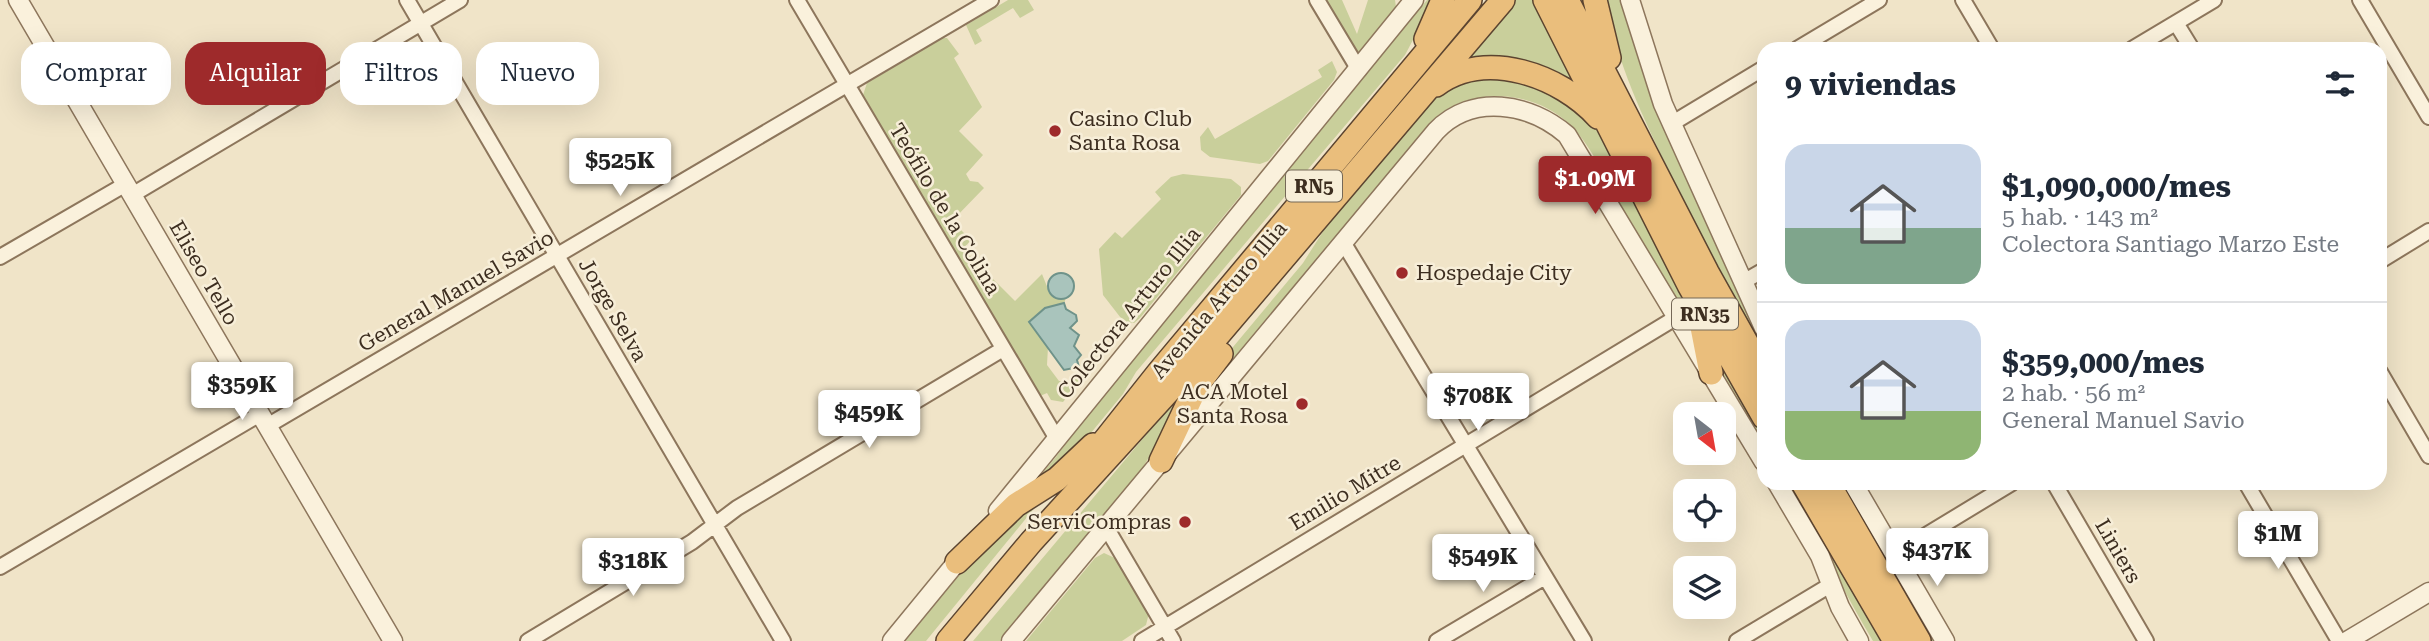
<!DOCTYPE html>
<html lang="es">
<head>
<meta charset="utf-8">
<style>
	:root { --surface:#fff; --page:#f2f2f3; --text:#1f2937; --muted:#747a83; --line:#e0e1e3; --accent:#9e2a2b }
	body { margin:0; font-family:"Roboto Serif",serif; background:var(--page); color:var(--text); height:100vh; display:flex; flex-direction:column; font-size:26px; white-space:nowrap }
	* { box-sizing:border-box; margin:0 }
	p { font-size:23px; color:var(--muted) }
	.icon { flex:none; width:38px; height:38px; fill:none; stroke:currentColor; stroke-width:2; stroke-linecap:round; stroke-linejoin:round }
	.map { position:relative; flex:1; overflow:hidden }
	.drawer { position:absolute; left:1757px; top:42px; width:630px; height:448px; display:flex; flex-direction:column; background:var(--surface); border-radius:21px; box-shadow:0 7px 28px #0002 }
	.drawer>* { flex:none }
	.guide { position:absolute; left:21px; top:42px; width:665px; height:63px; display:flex; gap:14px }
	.needle { width:46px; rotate:149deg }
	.tools { position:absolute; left:1673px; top:402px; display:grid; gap:14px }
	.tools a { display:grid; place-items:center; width:63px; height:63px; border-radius:14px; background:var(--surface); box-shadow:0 7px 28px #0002; font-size:35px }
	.price { position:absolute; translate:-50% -60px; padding:0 16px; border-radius:7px; background:#fff; color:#222; font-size:23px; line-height:46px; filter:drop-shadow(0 2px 4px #0008) }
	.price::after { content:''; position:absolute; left:50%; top:42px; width:21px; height:16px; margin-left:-10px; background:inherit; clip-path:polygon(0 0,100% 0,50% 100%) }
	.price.on { background:var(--accent); color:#fff }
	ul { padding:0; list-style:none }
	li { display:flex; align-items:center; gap:21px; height:175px; padding:0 28px }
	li+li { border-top:2px solid var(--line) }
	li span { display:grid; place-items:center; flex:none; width:196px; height:140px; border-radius:21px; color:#555 }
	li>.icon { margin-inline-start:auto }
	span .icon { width:84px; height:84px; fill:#fffc; stroke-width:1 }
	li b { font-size:30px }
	h2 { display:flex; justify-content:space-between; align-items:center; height:84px; padding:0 28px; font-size:30px }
	.tag { padding:0 24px; border-radius:21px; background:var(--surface); box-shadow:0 7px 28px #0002; font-size:24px; line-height:63px }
	.tag.on { background:var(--accent); color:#fff }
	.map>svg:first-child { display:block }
</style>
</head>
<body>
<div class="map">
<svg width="2429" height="641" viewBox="0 0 2429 641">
	<rect width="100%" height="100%" fill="#f0e4c8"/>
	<path fill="#c9cf9b" d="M1008,0H1028L1034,10L1020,18L1013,8L976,30L982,41L975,45L966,25Z
		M1324,0H1342L1357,34L1368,0H1395L1396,7L1358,53Z
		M1427,0H1434L1405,55L1136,372L1123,394L1067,462L1027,491L1056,457L1084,417Z
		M1516,0H1534L1578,85L1550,70L1459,65Z
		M1605,0H1622L1663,126L1764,346V357C1731,297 1701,237 1671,175C1643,118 1617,63 1605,0Z
		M943,38H947L959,54L954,58L982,107L959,131L983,155L966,174L970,181L978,182L984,188L952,221L971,240L963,249L1015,301L1042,274L1050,294L1066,298L1064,303L1045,308L1029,322L1048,347L1047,365L1059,381H1073L1088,365L1091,368L1063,402L1051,400L1047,393L1040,396L863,95L867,83Z
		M1332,61L1337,72L1334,80L1268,161L1260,164L1210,157L1201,150L1200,137L1208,127L1215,139L1322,77L1318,70Z
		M1486,79C1526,79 1557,93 1588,119C1602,130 1610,152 1619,168C1650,224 1684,284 1701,347C1674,299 1647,250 1619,202C1604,175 1590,143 1567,122C1531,90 1470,86 1434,119L1205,394L1218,365L1303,263L1336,211L1417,113L1438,95L1456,85Z
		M1183,174L1231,179L1241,187V195L1140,318L1134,323L1124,322L1103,295L1099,249L1115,232L1122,238L1161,199L1155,192L1171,177Z
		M1714,349L1764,434V447L1725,380Z
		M1182,392L1185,395L1138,476L1000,641H973Z
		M1785,483H1792L1885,641H1873C1842,589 1816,535 1785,483Z
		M1837,483H1844L1937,641H1928Z
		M1050,489L926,641H905L998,528Z
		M1104,553L1117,559L1149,613L1146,625L1122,641H1026L1095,558Z"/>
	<path fill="#a9c4bc" stroke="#6f938a" stroke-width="2" d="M1048 286a13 13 0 1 1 26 0a13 13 0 1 1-26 0Z
		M1064,303L1066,309L1076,315L1077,321L1070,328L1079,335L1074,346L1081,355L1077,360L1079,367L1064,370L1029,322L1045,308Z"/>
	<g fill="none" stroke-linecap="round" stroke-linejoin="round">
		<defs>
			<path id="minor" d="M407,0L783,641
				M797,0L1057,439
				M1317,0L1359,70
				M1963,0L1992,49
				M2360,0L2429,117
				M2176,23L2192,49
				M1797,49L1879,0
				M2132,49L2214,0
				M1671,124L1764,68
				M132,195L460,0
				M1343,242L1584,641
				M0,257L126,184
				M2380,261L2429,231
				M1743,282L1764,270
				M2380,372L2429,456
				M267,426L991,0
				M2054,483L2146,641
				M2246,483L2339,641
				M1106,527L1173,641
				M1895,554L2012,483
				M0,567L260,414
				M528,641L692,542L737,508L1003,349
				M1142,641L1677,317
				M1437,641L1545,577
				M1737,641L1832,584"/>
			<path id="tertiary" d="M18,0L393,641
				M1630,0L1663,104L1764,328
				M1777,483L1820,556L1840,607L1859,641
				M1853,483L1945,641
				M998,511L1414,0
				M892,641L965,552
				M1011,641L1436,131C1472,93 1530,103 1567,135L1764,462
				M2347,641L2429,592"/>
			<path id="trunk" d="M1545,0L1689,285L1764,417
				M1567,0L1707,272L1764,374
				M1595,0L1609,58
				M1426,39L1443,0
				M1436,85C1486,48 1561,76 1598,117
				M1702,327L1711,373
				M1161,461L1196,387L1221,354
				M1086,464L1159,372L1470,0
				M1803,483L1895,641
				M1828,483L1919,641
				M957,562L1016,505L1057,479L1093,445
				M948,641L1031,542L1196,361L1503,0"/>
		</defs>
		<use href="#minor" stroke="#8d765c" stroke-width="18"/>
		<use href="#tertiary" stroke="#8d765c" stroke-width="21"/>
		<use href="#trunk" stroke="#5b4430" stroke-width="26"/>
		<use href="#minor" stroke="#faf1dc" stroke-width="14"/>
		<use href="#tertiary" stroke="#faf1dc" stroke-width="18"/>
		<use href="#trunk" stroke="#eabe7c" stroke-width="23"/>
	</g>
	<g fill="#9e2a2b" stroke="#f7eed8" stroke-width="2.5">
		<circle cx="1055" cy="131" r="7"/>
		<circle cx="1402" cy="273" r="7"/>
		<circle cx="1302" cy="404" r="7"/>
		<circle cx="1185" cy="522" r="7"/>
	</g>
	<g text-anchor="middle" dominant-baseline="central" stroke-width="5" stroke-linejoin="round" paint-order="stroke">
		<g fill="#f7eed8" stroke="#756857" stroke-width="2">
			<rect x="1286" y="170.5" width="56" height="31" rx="5"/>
			<rect x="1672" y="298.5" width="66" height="31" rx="5"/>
		</g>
		<g font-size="19" font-weight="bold" fill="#3d2e20">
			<text x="1314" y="186">RN5</text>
			<text x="1705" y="314">RN35</text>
		</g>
		<g font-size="21" fill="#3d2e20" stroke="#f7eed8" text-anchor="start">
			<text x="1069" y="119">Casino Club<tspan x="1069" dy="24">Santa Rosa</tspan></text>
			<text x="1416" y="273">Hospedaje City</text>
			<text x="1288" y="392" text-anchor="end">ACA Motel<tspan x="1288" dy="24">Santa Rosa</tspan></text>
			<text x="1171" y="522" text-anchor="end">ServiCompras</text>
		</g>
		<g font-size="21" fill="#3d2e20" stroke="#f7eed8">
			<text transform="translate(945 209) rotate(59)">Teófilo de la Colina</text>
			<text transform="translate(204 273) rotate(60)">Eliseo Tello</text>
			<text transform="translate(456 291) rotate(-30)">General Manuel Savio</text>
			<text transform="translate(1219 300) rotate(-50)">Avenida Arturo Illia</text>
			<text transform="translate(613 310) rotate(60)">Jorge Selva</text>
			<text transform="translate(1129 313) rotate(-51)">Colectora Arturo Illia</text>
			<text transform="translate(1345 493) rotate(-31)">Emilio Mitre</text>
			<text transform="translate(2118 551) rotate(60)">Liniers</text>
		</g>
	</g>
</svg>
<div class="tools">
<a><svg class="needle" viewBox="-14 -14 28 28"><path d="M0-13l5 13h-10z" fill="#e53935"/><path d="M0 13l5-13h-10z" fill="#747a83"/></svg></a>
<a><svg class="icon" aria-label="locate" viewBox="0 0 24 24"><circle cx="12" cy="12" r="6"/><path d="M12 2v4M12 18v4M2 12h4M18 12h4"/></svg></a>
<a><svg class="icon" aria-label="layers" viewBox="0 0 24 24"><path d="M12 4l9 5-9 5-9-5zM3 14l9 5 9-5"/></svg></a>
</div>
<b class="price" style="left:620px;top:198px">$525K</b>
<b class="price on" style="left:1595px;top:216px">$1.09M</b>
<b class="price" style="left:242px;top:422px">$359K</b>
<b class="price" style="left:1478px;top:433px">$708K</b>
<b class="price" style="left:869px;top:450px">$459K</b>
<b class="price" style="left:2278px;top:571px">$1M</b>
<b class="price" style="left:1937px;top:588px">$437K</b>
<b class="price" style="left:1483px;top:594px">$549K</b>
<b class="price" style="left:633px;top:598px">$318K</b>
<div class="guide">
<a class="tag">Comprar</a>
<a class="tag on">Alquilar</a>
<a class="tag">Filtros</a>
<a class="tag">Nuevo</a>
</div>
<section class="drawer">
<h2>9 viviendas<svg class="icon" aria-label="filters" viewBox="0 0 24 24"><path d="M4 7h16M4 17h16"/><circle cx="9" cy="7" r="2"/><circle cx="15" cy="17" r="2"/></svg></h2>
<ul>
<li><span style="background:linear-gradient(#c9d6e8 60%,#7fa58c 0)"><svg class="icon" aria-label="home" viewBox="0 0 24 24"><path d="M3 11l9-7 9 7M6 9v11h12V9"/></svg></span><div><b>$1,090,000/mes</b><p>5 hab. · 143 m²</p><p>Colectora Santiago Marzo Este</p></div></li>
<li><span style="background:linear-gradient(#c9d6e8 65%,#8fb573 0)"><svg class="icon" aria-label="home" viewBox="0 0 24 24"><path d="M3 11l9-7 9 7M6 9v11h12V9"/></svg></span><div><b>$359,000/mes</b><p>2 hab. · 56 m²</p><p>General Manuel Savio</p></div></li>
</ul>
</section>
</div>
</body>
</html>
